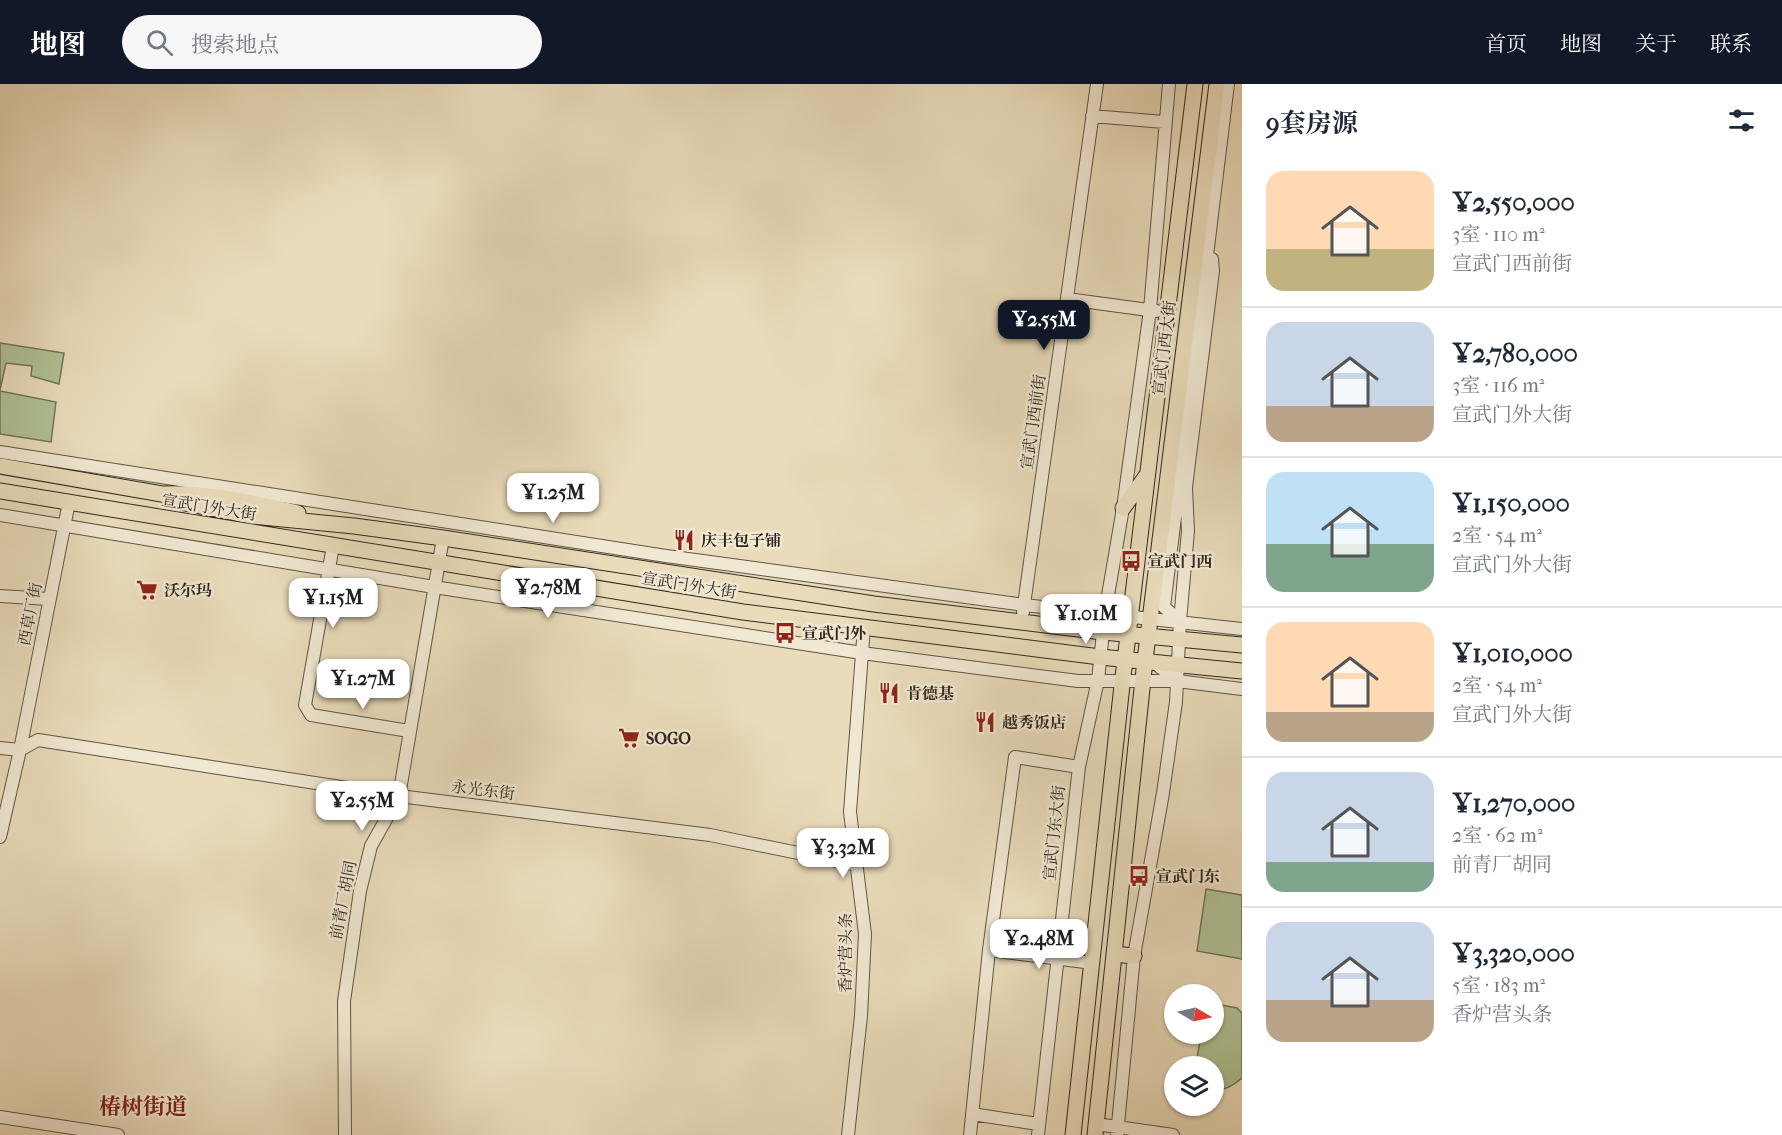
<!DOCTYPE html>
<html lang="zh">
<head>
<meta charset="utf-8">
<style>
	:root { --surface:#fff; --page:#f6f6f7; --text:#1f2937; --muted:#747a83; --line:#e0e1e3; --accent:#111827 }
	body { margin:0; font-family:"IM FELL French Canon","Noto Serif SC",serif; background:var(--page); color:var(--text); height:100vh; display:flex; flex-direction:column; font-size:22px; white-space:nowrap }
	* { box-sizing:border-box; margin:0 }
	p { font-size:20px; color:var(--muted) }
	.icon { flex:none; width:33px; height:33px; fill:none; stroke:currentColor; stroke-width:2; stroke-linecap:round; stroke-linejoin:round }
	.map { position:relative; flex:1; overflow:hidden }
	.details { display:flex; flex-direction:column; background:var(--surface); width:540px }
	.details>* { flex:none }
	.needle { width:39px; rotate:99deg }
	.buttons { position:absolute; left:1164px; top:900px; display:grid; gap:12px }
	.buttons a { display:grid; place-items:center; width:60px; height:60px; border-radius:50%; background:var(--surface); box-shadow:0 2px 4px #0004; font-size:30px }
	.price { position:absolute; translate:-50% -51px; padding:0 14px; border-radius:12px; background:#fff; color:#222; font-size:20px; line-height:39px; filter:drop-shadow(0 2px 3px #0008) }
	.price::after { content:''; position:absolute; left:50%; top:36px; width:18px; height:14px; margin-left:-9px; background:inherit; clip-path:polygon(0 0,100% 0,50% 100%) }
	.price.on { background:var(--accent); color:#fff }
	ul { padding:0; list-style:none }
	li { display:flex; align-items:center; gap:18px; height:150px; padding:0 24px }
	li+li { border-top:2px solid var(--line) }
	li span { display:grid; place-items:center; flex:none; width:168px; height:120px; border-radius:18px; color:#555 }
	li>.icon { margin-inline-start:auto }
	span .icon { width:72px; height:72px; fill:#fffc; stroke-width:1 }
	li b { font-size:26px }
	h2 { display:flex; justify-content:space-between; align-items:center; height:72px; padding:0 24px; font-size:26px }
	header { display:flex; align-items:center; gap:36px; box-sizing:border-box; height:84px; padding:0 30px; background:var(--accent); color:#fff }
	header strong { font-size:28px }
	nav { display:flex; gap:33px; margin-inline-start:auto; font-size:21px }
	.search { width:420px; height:54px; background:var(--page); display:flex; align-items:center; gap:15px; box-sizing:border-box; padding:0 21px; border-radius:33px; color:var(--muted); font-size:22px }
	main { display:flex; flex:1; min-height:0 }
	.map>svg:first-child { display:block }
</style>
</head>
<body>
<header>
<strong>地图</strong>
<div class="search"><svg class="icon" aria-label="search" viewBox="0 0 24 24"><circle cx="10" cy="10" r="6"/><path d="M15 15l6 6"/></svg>搜索地点</div>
<nav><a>首页</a><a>地图</a><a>关于</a><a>联系</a></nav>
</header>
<main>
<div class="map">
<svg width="1242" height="1051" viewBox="0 0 1242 1051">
	<rect width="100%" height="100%" fill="#eadcbb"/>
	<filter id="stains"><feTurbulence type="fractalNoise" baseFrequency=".00333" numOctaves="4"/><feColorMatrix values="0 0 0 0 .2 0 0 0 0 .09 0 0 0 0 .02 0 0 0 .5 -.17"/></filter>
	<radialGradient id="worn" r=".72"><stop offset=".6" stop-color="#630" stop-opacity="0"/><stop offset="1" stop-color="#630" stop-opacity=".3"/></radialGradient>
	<path fill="#b0c295" stroke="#70755a" stroke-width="1.5" d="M0,259L64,269L59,300L31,292L32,282L6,279L0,306Z
		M0,307L56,318L51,358L0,350Z
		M1206,805L1242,811V875L1197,867Z
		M1216,920L1237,924L1242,929V994C1234,1001 1224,1007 1214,1006V982L1196,981L1201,950H1214V922Z"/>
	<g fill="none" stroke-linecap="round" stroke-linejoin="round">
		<defs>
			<path id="minor" d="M1092,32L1164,38
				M1067,215L1156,227
				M0,368L666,472L1024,521L1242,545
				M0,431L434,503L862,569L1078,597H1177
				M333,462L305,621L311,631L409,647
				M0,512L49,515
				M1164,523L1228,0
				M1023,528L1097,0
				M1180,537L1188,447L1186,403L1213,187L1212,175
				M1154,578L1177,597L1242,605
				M0,664L20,666L38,656L399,712L710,751L857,781
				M0,753L20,666L69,418
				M989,866L1093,879
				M972,1030L1038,1040
				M0,1033L118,1051
				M1096,1040L1173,1051
				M345,1051L344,917L360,807L371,762L399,712L443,454
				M848,1051L861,932L865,850L850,728L864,543
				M970,1051L989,866L1015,673L1079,683
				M1038,1051L1079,683L1098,596L1105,529L1123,424L1150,226L1169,0
				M1117,1051L1134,872L1163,709L1176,618L1180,537L1164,523"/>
			<path id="major" d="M0,382L162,410C208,408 253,419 298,429
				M0,407L743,528L1100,573L1242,587
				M162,410L180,418L251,432L354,442L443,454L874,520L1103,548L1242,561
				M1123,424L1147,391
				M1114,870L1134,872
				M1073,1051L1122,601L1195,0
				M1095,1051L1145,576L1217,0"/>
		</defs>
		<use href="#minor" stroke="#5f5546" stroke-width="14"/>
		<use href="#major" stroke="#31281f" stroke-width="17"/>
		<use href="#minor" stroke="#f1e8d3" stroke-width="12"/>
		<use href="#major" stroke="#eadcbb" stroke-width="15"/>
	</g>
	<defs>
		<symbol id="restaurant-bare" viewBox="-9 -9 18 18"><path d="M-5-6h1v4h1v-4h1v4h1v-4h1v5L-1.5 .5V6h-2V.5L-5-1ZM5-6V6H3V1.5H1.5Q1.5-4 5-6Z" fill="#8f2418" stroke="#f1e8d3" stroke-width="2.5" paint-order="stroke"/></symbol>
		<symbol id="bus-bare" viewBox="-9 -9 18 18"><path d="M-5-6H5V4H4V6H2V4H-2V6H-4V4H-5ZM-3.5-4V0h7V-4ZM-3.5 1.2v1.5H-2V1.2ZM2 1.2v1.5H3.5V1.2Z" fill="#8f2418" stroke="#f1e8d3" stroke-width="2.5" paint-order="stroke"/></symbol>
		<symbol id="supermarket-bare" viewBox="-9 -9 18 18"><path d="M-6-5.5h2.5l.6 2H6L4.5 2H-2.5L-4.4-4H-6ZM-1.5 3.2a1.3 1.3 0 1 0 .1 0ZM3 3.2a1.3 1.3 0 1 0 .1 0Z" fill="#8f2418" stroke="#f1e8d3" stroke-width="2.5" paint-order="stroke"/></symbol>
	</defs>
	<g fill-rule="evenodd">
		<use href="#restaurant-bare" x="669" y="441" width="30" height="30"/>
		<use href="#bus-bare" x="1116" y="462" width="30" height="30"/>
		<use href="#supermarket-bare" x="132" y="491" width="30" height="30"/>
		<use href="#bus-bare" x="770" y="534" width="30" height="30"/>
		<use href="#restaurant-bare" x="874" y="594" width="30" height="30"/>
		<use href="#restaurant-bare" x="970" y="623" width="30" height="30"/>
		<use href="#supermarket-bare" x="614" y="639" width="30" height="30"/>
		<use href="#bus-bare" x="1124" y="777" width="30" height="30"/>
	</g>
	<g text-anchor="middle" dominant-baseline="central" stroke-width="5" stroke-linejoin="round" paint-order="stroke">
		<g font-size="16" fill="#31281f" stroke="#f1e8d3">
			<text transform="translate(1164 264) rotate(-83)">宣武门西大街</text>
			<text transform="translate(1033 338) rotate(-82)">宣武门西前街</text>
			<text transform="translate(209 423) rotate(9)">宣武门外大街</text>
			<text transform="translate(689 501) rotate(9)">宣武门外大街</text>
			<text transform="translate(30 530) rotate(-79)">西草厂街</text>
			<text transform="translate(483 706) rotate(7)">永光东街</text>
			<text transform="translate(1054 749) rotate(-84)">宣武门东大街</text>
			<text transform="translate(343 816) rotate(-79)">前青厂胡同</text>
			<text transform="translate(845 869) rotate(-90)">香炉营头条</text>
		</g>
		<g font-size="16" font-weight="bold" fill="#31281f" stroke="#f1e8d3" text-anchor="start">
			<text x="701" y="456">庆丰包子铺</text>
			<text x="1148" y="477">宣武门西</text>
			<text x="164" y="506">沃尔玛</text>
			<text x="802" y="549">宣武门外</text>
			<text x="906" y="609">肯德基</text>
			<text x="1002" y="638">越秀饭店</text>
			<text x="646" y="654">SOGO</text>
			<text x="1156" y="792">宣武门东</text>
		</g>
		<g font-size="22" font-weight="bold" fill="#7a1f14" stroke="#f1e8d3">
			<text x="143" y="1023">椿树街道</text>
		</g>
	</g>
	<rect width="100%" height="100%" filter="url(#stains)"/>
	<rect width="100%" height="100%" fill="url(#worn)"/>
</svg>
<div class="buttons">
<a><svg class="needle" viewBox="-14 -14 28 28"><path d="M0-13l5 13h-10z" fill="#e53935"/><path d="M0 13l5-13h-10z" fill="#747a83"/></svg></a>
<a><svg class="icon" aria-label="layers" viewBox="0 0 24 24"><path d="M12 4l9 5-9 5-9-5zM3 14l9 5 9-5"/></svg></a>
</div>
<b class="price on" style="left:1044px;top:267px">¥2.55M</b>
<b class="price" style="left:553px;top:440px">¥1.25M</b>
<b class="price" style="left:548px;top:535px">¥2.78M</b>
<b class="price" style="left:333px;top:545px">¥1.15M</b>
<b class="price" style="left:1086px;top:561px">¥1.01M</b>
<b class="price" style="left:363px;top:626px">¥1.27M</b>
<b class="price" style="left:362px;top:748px">¥2.55M</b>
<b class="price" style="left:843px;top:795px">¥3.32M</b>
<b class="price" style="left:1039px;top:886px">¥2.48M</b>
</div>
<section class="details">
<h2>9套房源<svg class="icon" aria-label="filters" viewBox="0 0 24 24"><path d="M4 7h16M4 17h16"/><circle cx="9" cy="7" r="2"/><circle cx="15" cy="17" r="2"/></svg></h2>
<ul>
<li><span style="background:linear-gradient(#ffd9b3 65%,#c2b280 0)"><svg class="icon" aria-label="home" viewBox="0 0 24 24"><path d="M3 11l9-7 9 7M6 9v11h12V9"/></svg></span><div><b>¥2,550,000</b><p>3室 · 110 m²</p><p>宣武门西前街</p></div></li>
<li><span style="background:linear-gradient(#c9d6e8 70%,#b9a48a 0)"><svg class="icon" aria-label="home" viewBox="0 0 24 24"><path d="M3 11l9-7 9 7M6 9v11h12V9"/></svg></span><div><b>¥2,780,000</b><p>3室 · 116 m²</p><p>宣武门外大街</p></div></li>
<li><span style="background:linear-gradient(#bfe0f5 60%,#7fa58c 0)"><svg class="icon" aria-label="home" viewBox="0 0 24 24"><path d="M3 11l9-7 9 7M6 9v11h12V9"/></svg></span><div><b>¥1,150,000</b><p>2室 · 54 m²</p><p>宣武门外大街</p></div></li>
<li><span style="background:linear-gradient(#ffd9b3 75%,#b9a48a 0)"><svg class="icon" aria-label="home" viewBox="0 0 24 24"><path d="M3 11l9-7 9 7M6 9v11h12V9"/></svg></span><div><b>¥1,010,000</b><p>2室 · 54 m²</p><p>宣武门外大街</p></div></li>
<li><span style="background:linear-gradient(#c9d6e8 75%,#7fa58c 0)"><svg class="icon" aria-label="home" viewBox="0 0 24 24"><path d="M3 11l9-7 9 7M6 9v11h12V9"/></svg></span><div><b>¥1,270,000</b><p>2室 · 62 m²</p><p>前青厂胡同</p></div></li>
<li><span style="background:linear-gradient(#c9d6e8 65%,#b9a48a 0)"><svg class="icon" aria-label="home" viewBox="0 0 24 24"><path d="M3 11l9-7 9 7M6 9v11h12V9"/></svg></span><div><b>¥3,320,000</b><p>5室 · 183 m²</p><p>香炉营头条</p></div></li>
</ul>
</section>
</main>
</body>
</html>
